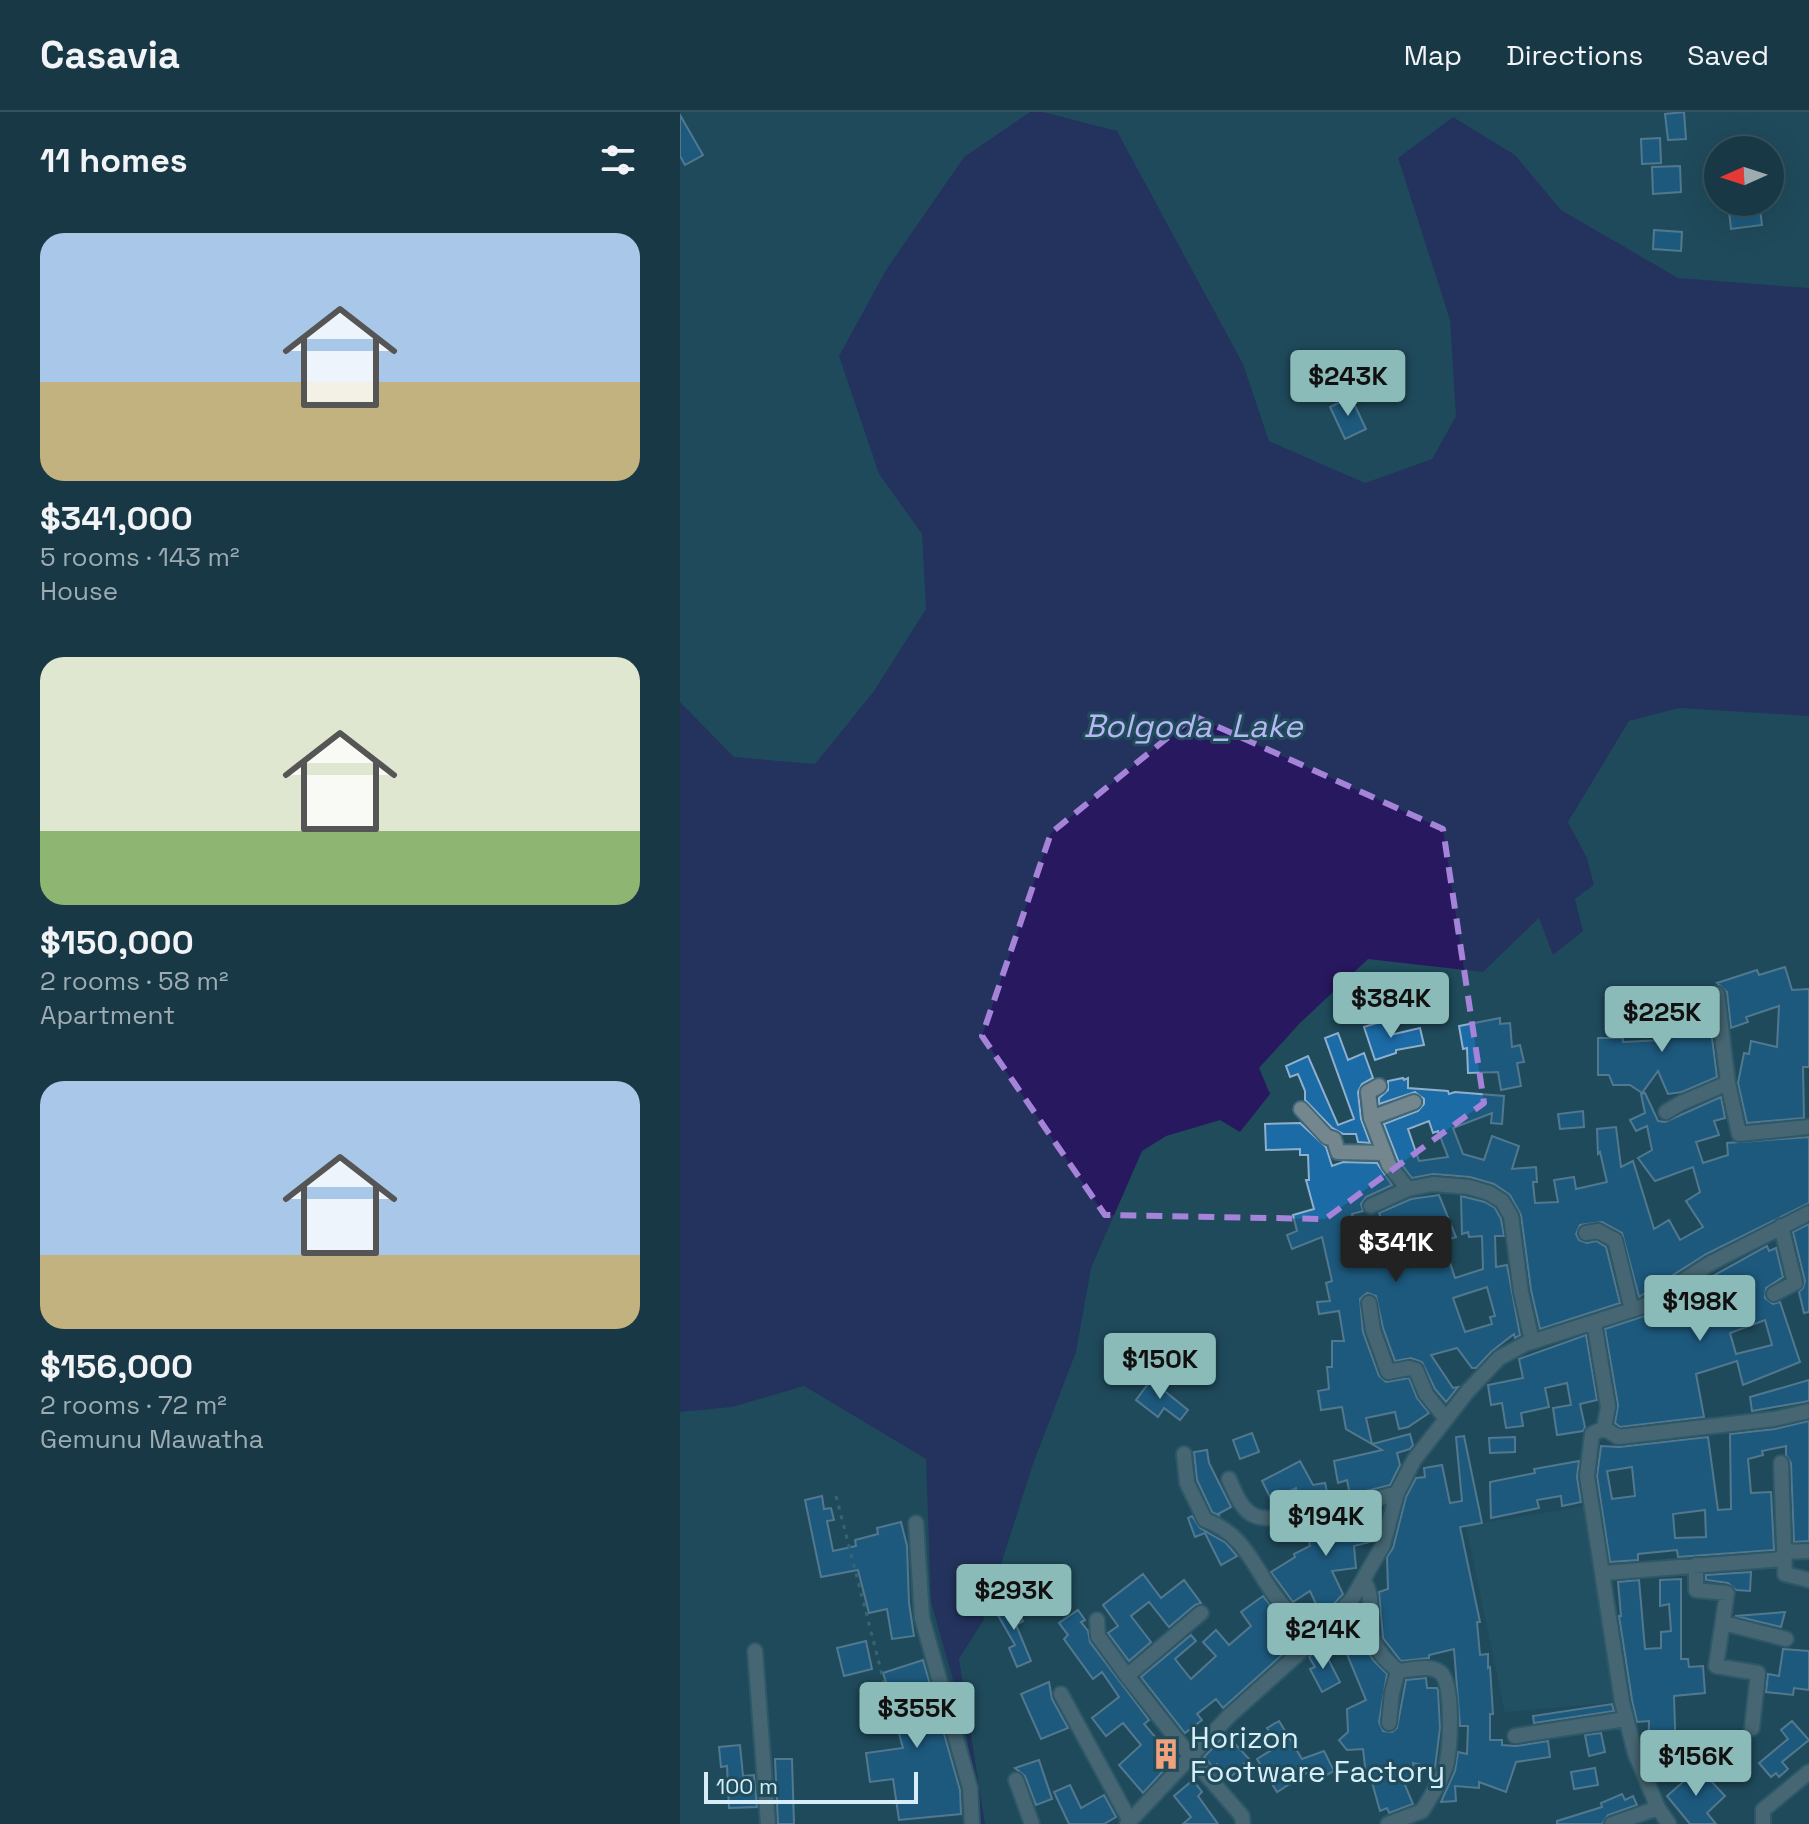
<!DOCTYPE html>
<html lang="en">
<head>
<meta charset="utf-8">
<style>
	:root { --surface:#173844; --page:#203f4b; --text:#f1f3f6; --muted:#9eacb2; --line:#36525d; --accent:#8bbbb9 }
	body { margin:0; font-family:"Space Grotesk",sans-serif; background:var(--page); color:var(--text); height:100vh; display:flex; flex-direction:column; font-size:30px; white-space:nowrap }
	* { box-sizing:border-box; margin:0 }
	p { font-size:26px; color:var(--muted) }
	.icon { flex:none; width:44px; height:44px; fill:none; stroke:currentColor; stroke-width:2; stroke-linecap:round; stroke-linejoin:round }
	.map { position:relative; flex:1; overflow:hidden }
	.drawer { display:flex; flex-direction:column; background:var(--surface); width:680px }
	.drawer>* { flex:none }
	.needle { width:52px; rotate:267deg }
	.controls { position:absolute; left:1024px; top:24px; display:grid; gap:16px }
	.controls a { display:grid; place-items:center; width:80px; height:80px; border-radius:50%; background:var(--surface); box-shadow:0 8px 32px #0002,0 0 0 2px var(--line); font-size:40px }
	.scale { position:absolute; left:24px; bottom:20px; width:214px; box-sizing:border-box; padding-left:8px; border:4px solid #d7eef8; border-top:0; font-size:22px; line-height:28px; white-space:nowrap; color:#d7eef8; -webkit-text-stroke:6px #1f4b5b; paint-order:stroke }
	.price { position:absolute; translate:-50% -68px; padding:0 18px; border-radius:8px; background:var(--accent); color:#111; font-size:26px; line-height:52px; filter:drop-shadow(0 2px 4px #0008) }
	.price::after { content:''; position:absolute; left:50%; top:48px; width:24px; height:18px; margin-left:-12px; background:inherit; clip-path:polygon(0 0,100% 0,50% 100%) }
	.price.active { background:#222; color:#fff }
	ul { padding:0; list-style:none }
	li { display:grid; align-content:center; gap:16px; height:424px; padding:0 40px }
	li span { display:grid; place-items:center; height:248px; border-radius:24px; color:#555 }
	li>.icon { margin-inline-start:auto }
	span .icon { width:144px; height:144px; fill:#fffc; stroke-width:1 }
	li b { font-size:34px }
	h2 { display:flex; justify-content:space-between; align-items:center; height:96px; padding:0 40px; font-size:34px }
	header { display:flex; align-items:center; gap:48px; box-sizing:border-box; height:112px; padding:0 40px; background:var(--surface); border-bottom:2px solid var(--line) }
	header strong { font-size:38px }
	nav { display:flex; gap:44px; margin-inline-start:auto; font-size:28px }
	main { display:flex; flex:1; min-height:0 }
	.map>svg:first-child { display:block }
</style>
</head>
<body>
<header>
<strong>Casavia</strong>
<nav><a>Map</a><a>Directions</a><a>Saved</a></nav>
</header>
<main>
<section class="drawer">
<h2>11 homes<svg class="icon" aria-label="filters" viewBox="0 0 24 24"><path d="M4 7h16M4 17h16"/><circle cx="9" cy="7" r="2"/><circle cx="15" cy="17" r="2"/></svg></h2>
<ul>
<li><span style="background:linear-gradient(#a9c7e8 60%,#c2b280 0)"><svg class="icon" aria-label="home" viewBox="0 0 24 24"><path d="M3 11l9-7 9 7M6 9v11h12V9"/></svg></span><div><b>$341,000</b><p>5 rooms · 143 m²</p><p>House</p></div></li>
<li><span style="background:linear-gradient(#dfe7d0 70%,#8fb573 0)"><svg class="icon" aria-label="home" viewBox="0 0 24 24"><path d="M3 11l9-7 9 7M6 9v11h12V9"/></svg></span><div><b>$150,000</b><p>2 rooms · 58 m²</p><p>Apartment</p></div></li>
<li><span style="background:linear-gradient(#a9c7e8 70%,#c2b280 0)"><svg class="icon" aria-label="home" viewBox="0 0 24 24"><path d="M3 11l9-7 9 7M6 9v11h12V9"/></svg></span><div><b>$156,000</b><p>2 rooms · 72 m²</p><p>Gemunu Mawatha</p></div></li>
</ul>
</section>
<div class="map">
<svg width="1129" height="1712" viewBox="0 0 1129 1712">
	<rect width="100%" height="100%" fill="#1f4b5b"/>
	<path fill="#23586c" d="M906,1394L936,1590L825,1600L786,1414Z"/>
	<path fill="#28185f" d="M350,0H363L437,19L563,252L589,329L685,371L752,347L776,304L770,208L718,46L773,5L835,43L881,98L998,166L1129,176V604L999,596L949,609L888,710L907,746L914,773L895,787L903,819L873,843L859,806L803,860L688,847L619,912L579,956L590,982L560,1020L540,1008L486,1024L462,1039L411,1156L396,1240L353,1352L303,1509L279,1547L305,1712H300L284,1607L251,1490L246,1347L124,1274L52,1295L0,1300V590L54,645L135,652L194,579L246,497L242,422L199,362L159,244L206,158L284,45Z"/>
	<path fill="#1b6ba6" stroke="#8fafcd" stroke-width="2" fill-rule="evenodd" d="M1004,0L1006,27L988,28L985,2Z
		M0,3L23,43L5,53L0,44Z
		M980,26L981,51L962,52L961,27Z
		M1000,54L1001,80L973,82L972,55Z
		M1048,90H1079L1082,113L1051,117Z
		M974,118L1002,120L1001,139L973,137Z
		M671,285L686,317L665,327L650,295Z
		M1105,855L1112,878L1129,877V955H1123L1124,1006L1067,1011L1058,971L1064,941L1069,942L1071,929L1097,935L1099,894L1066,905L1068,910L1051,916L1047,880L1037,871L1077,858L1079,863Z
		M1001,886L1011,913L1030,910L1037,965L1002,980L988,982L978,959L962,981L950,973H933L929,963H918V926H943V930L983,928L971,898Z
		M820,906V912L830,911L832,935L840,933L844,950L837,951L841,974L821,978L818,960L788,961L787,936L783,937L779,914Z
		M706,908L710,923L740,916L744,933L716,938V941L695,948L684,915Z
		M658,921L668,948L684,941L693,966L682,972L678,980L681,1007L690,1031L678,1030L676,1022H663L652,1016L625,988V979L618,962L610,965L606,954L628,944L658,1013L674,1007L645,926Z
		M723,966L724,968L728,966V976L768,979L769,982L775,980L824,984L822,1012L811,1011L812,1001L773,1016L783,1042L804,1048L812,1024L839,1034L832,1057L856,1055L857,1070H853L855,1091L878,1090L874,1068L894,1065L896,1077L927,1070L920,1040L918,1042L917,1017L936,1015L941,1055L953,1049L974,1117L989,1108L1000,1128L1023,1115L1006,1089L1020,1080L1013,1055L975,1069L958,1046L972,1038L967,1014L956,1019L950,1008L965,1001L961,982L965,981L978,1009L985,1010L1041,985L1045,1006L1034,1009L1039,1023L1016,1030L1023,1051L1048,1043L1047,1031L1129,1025V1091L1026,1142L959,1185L942,1121L922,1110L900,1113L896,1122L899,1128L907,1131L916,1129L926,1135L940,1191L860,1217L851,1178L841,1103L830,1083L814,1072L790,1065L753,1062L732,1066L718,1048L704,1012L738,999L744,992V987L735,980L699,992V986L708,978V969ZM749,1009L753,1021L758,1019L768,1045L739,1049L728,1017Z
		M903,999L904,1015L880,1017L878,1002Z
		M620,1011L646,1035L652,1054L663,1050L697,1051L712,1073L686,1085L681,1092L683,1099L672,1102L678,1128L708,1123L699,1101L731,1087L759,1083L776,1125L763,1129L775,1166L803,1157L802,1124L789,1125L788,1120L782,1122L781,1084L805,1090L815,1096L821,1107L824,1124H815L816,1155L827,1153L840,1223L835,1226L834,1222L812,1239L796,1256H792L777,1236L751,1243L773,1276L778,1275L766,1290L755,1277L742,1250L731,1246L715,1249L703,1216L696,1184L687,1181L680,1187L683,1220L699,1264L706,1270L729,1266L737,1286L749,1301L728,1315L719,1317L715,1300L686,1306L692,1332L666,1317L662,1295L641,1298L638,1279L649,1277L647,1255H652V1229H664L659,1199L639,1202L637,1190L650,1189L646,1171L652,1169L642,1125L612,1137L607,1123L617,1119L613,1103L634,1097L626,1068H629L628,1043H620V1037L586,1038L585,1012ZM807,1175L815,1204L810,1205L812,1212L785,1220L773,1186Z
		M1129,1112V1200L1124,1201L1119,1180L1123,1176L1125,1169L1113,1120Z
		M1087,1134L1089,1139L1096,1136L1103,1165L1086,1176L1085,1186L1093,1192L1100,1190L1120,1250L1063,1273L1057,1249L1016,1262L1024,1305L940,1315L935,1311L938,1293L925,1217L967,1203L986,1192L993,1202L1020,1189L1013,1175ZM1085,1208L1092,1233L1056,1242L1050,1221Z
		M906,1223L917,1288L900,1292L905,1315L903,1319L877,1323L873,1296L891,1293L887,1271L865,1276L869,1295L841,1301L843,1314L826,1316L822,1291L811,1293L808,1273L843,1266L839,1247Z
		M471,1268L508,1298L500,1308L484,1296L478,1305L456,1288Z
		M1129,1268V1289L1072,1299L1070,1285Z
		M1129,1309V1429L1114,1430L1111,1351L1106,1343V1334L1082,1339L1083,1343L1068,1347L1071,1381L1091,1380L1094,1438L998,1445L997,1438L958,1442V1448L930,1450L917,1364L921,1334L939,1335L1028,1325L1038,1398L1051,1397L1050,1322L1095,1317ZM952,1355L955,1384L932,1387L927,1359ZM1025,1398L1026,1425L995,1426L993,1402Z
		M572,1321L579,1340L560,1347L553,1328Z
		M730,1322L733,1333L730,1337L717,1341L720,1353L710,1373L670,1383L667,1368L658,1371L654,1349L702,1338L692,1332Z
		M784,1324L802,1411L780,1415L800,1510H797L800,1543L808,1542V1556L810,1555L813,1602H810V1628H822V1633L836,1634L868,1629L870,1645L836,1650L826,1680L799,1670V1676L775,1674L776,1689L761,1690L775,1659L778,1640L787,1642L788,1614H780L774,1537L749,1543V1546L721,1549L703,1526L699,1480L708,1477L707,1445L713,1436L726,1385L736,1366L745,1365L744,1356L762,1353L770,1391L782,1389L776,1325Z
		M835,1325V1340L810,1341L809,1326Z
		M527,1338L529,1351L551,1395L538,1402L540,1404L532,1400L517,1368L514,1340Z
		M620,1349L633,1373L645,1371L649,1388L620,1394L616,1376L592,1389L582,1369Z
		M899,1349L897,1365L901,1390L882,1394L881,1384L857,1388L859,1396L811,1406L810,1370L855,1361L854,1357Z
		M142,1384L144,1397L151,1396L154,1408L147,1409L153,1439L176,1434L175,1428L198,1422L197,1416L221,1410L227,1434L229,1491L234,1524L212,1527L207,1497L189,1501L178,1458L141,1465L125,1388Z
		M693,1398L697,1418L694,1429L674,1434L676,1456L652,1459L663,1482L642,1505L630,1479L613,1490L591,1460L615,1445L614,1442L630,1434L626,1413Z
		M512,1404L520,1416L546,1431L557,1444L541,1453L525,1421L515,1425L508,1406Z
		M1071,1460L1070,1479L1056,1478L1048,1471L1026,1468V1463Z
		M463,1462L481,1486L504,1468L521,1491L515,1493L489,1515L469,1490L451,1504L471,1530L449,1549L428,1521L438,1514L423,1493Z
		M1001,1467V1547H1008L1009,1555L1023,1554L1025,1581L994,1584L996,1644L968,1642L969,1609L957,1610L952,1588L939,1504H941L938,1470L959,1468L965,1537L981,1536V1520L991,1519L989,1492L980,1494V1468Z
		M583,1484L601,1506L623,1524L543,1596L536,1587L517,1602L522,1608L505,1621L461,1565L511,1523L516,1529L495,1547L511,1567L536,1544L523,1530L536,1518L549,1533L571,1514L561,1500Z
		M332,1488L343,1509L336,1513L351,1549L337,1555L329,1536L335,1533L315,1498Z
		M680,1494L681,1516L684,1533L693,1548L707,1562L699,1610L703,1619L712,1620L717,1616L726,1568L746,1566L747,1576H757L758,1578L760,1616L755,1656L733,1651L734,1665L722,1666L733,1692L709,1701L707,1696L700,1699L690,1663H686L683,1637L667,1638L659,1628L668,1620L667,1597L686,1588L657,1518Z
		M398,1498L405,1508L401,1510L408,1519L410,1530L469,1608L464,1612L494,1647L463,1681L439,1653L461,1633L443,1611L426,1624L412,1606L439,1585L422,1560L413,1567L384,1527L388,1523L379,1511Z
		M1105,1500L1101,1515L1055,1504L1081,1502Z
		M186,1529L192,1557L164,1564L157,1536Z
		M642,1535L660,1570L642,1580L630,1557L635,1555L629,1545Z
		M1103,1537L1129,1539V1578L1114,1576L1113,1583L1086,1580L1088,1562L1099,1564Z
		M243,1548L280,1678L281,1702L219,1708L213,1667L190,1670L186,1641L223,1636L215,1607L218,1606L203,1561Z
		M369,1570L372,1587L388,1616L361,1627L341,1582Z
		M932,1592L934,1599L854,1611L853,1604Z
		M599,1609L622,1647L644,1639L654,1659L635,1669L630,1659L597,1680L577,1647L598,1634L587,1616Z
		M1112,1609L1129,1628L1102,1650L1108,1657L1099,1665L1096,1661L1091,1665L1079,1651L1108,1627L1101,1618Z
		M921,1621L925,1640L909,1644L905,1623Z
		M546,1622L569,1647L550,1666L537,1652L533,1655L524,1645Z
		M60,1633L63,1664L74,1663L77,1695L49,1696L47,1654L41,1655L39,1635Z
		M95,1647H112L114,1712H98Z
		M359,1648L372,1687L356,1693L345,1664L335,1656Z
		M915,1656L918,1673L894,1677L891,1660Z
		M1019,1656L1045,1684L1027,1701L1036,1712H1010L987,1684Z
		M513,1668L522,1680L518,1684L538,1712H503L511,1705L494,1684Z
		M390,1673L401,1696L424,1683L436,1705L424,1712H389L374,1680Z
		M942,1682L945,1688L953,1684L957,1693L928,1703L922,1712H877V1709L922,1695L921,1691Z"/>
	<g fill="none" stroke-linecap="round" stroke-linejoin="round">
		<defs>
			<path id="minor" d="M1037,882L1048,971
				M621,997L647,1025L654,1027L658,1040L704,1041
				M986,1000L1001,991L1048,971L1059,1022L1129,1015
				M691,1006L688,980L699,974
				M728,1077L709,1053L691,1006L734,990
				M691,1094L728,1077L753,1072L789,1075L809,1081L822,1089L831,1104L841,1180L852,1229
				M906,1121L918,1119L935,1128L952,1198
				M1094,1182L1115,1171L1101,1114
				M689,1191L693,1218L708,1260L729,1256L736,1258L746,1282L766,1307
				M914,1210L928,1295L924,1316L938,1325L1094,1307L1129,1299
				M924,1316L912,1322L907,1364L942,1590L955,1641L978,1696L989,1712
				M504,1342L507,1371L525,1408C570,1424 575,1463 604,1495C613,1506 627,1514 638,1524
				M1101,1351L1105,1462L1129,1468
				M549,1367C555,1380 560,1396 573,1403C594,1415 692,1389 717,1381
				M236,1411L242,1506L290,1676L292,1712
				M1104,1440L1129,1439
				M1016,1453V1478L1047,1481L1036,1554L1078,1561L1072,1616
				M923,1461L1104,1447
				M683,1468C697,1486 685,1510 694,1530C699,1542 709,1551 718,1559L712,1581L709,1611
				M417,1508L418,1524L447,1564L511,1645L562,1704L563,1712
				M1044,1511L1106,1527
				M75,1539L88,1712
				M447,1564L521,1501
				M381,1582L450,1709
				M835,1624L946,1607
				M336,1668L352,1712
				M447,1712L549,1604L638,1524L672,1487L703,1433L717,1381L734,1348L787,1280L819,1246L845,1232L964,1194L1031,1151L1129,1101
				M708,1712L742,1699C751,1684 763,1667 767,1650C770,1633 774,1570 760,1560C749,1552 731,1558 718,1559
				M932,1712L978,1696
				M1083,1712V1698L1129,1660"/>
		</defs>
		<use href="#minor" stroke="#406877" stroke-width="18"/>
		<path stroke="#5b818f" stroke-width="3" stroke-dasharray="4 6" stroke-linecap="butt" d="M156,1384L212,1601L253,1588"/>
		<use href="#minor" stroke="#74878f" stroke-width="14"/>
	</g>
	<path d="M0 0H1129V1712H0ZM514,604L763,717L804,991L645,1107L425,1103L302,924L371,721Z" fill="#1f4b5b" fill-opacity=".55" fill-rule="evenodd"/>
	<path fill="none" stroke="#a483d9" stroke-width="6" stroke-dasharray="16 10" stroke-linejoin="round" d="M514,604L763,717L804,991L645,1107L425,1103L302,924L371,721Z"/>
	<defs>
		<symbol id="building-bare" viewBox="-9 -9 18 18"><path d="M-4-6H4V6H1V3H-1V6H-4ZM-2.5-4.3h1.7v1.8h-1.7ZM.8-4.3h1.7v1.8H.8ZM-2.5-1h1.7V.8h-1.7ZM.8-1h1.7V.8H.8Z" fill="#f1a17b" stroke="#1f4b5b" stroke-width="2.5" paint-order="stroke"/></symbol>
	</defs>
	<g fill-rule="evenodd">
		<use href="#building-bare" x="464" y="1620" width="44" height="44"/>
	</g>
	<g text-anchor="middle" dominant-baseline="central" stroke-width="6" stroke-linejoin="round" paint-order="stroke">
		<g font-size="30" fill="#d7eef8" stroke="#1f4b5b" text-anchor="start">
			<text x="510" y="1625">Horizon<tspan x="510" dy="34">Footware Factory</tspan></text>
		</g>
		<g font-size="32" font-style="italic" fill="#b9b6f6" stroke="#1f4b5b">
			<text x="513" y="614">Bolgoda_Lake</text>
		</g>
	</g>
</svg>
<div class="controls">
<a><svg class="needle" viewBox="-14 -14 28 28"><path d="M0-13l5 13h-10z" fill="#e53935"/><path d="M0 13l5-13h-10z" fill="#9eacb2"/></svg></a>
</div>
<div class="scale">100 m</div>
<b class="price" style="left:668px;top:306px">$243K</b>
<b class="price" style="left:711px;top:928px">$384K</b>
<b class="price" style="left:982px;top:942px">$225K</b>
<b class="price active" style="left:716px;top:1172px">$341K</b>
<b class="price" style="left:1020px;top:1231px">$198K</b>
<b class="price" style="left:480px;top:1289px">$150K</b>
<b class="price" style="left:646px;top:1446px">$194K</b>
<b class="price" style="left:334px;top:1520px">$293K</b>
<b class="price" style="left:643px;top:1559px">$214K</b>
<b class="price" style="left:237px;top:1638px">$355K</b>
<b class="price" style="left:1016px;top:1686px">$156K</b>
</div>
</main>
</body>
</html>
